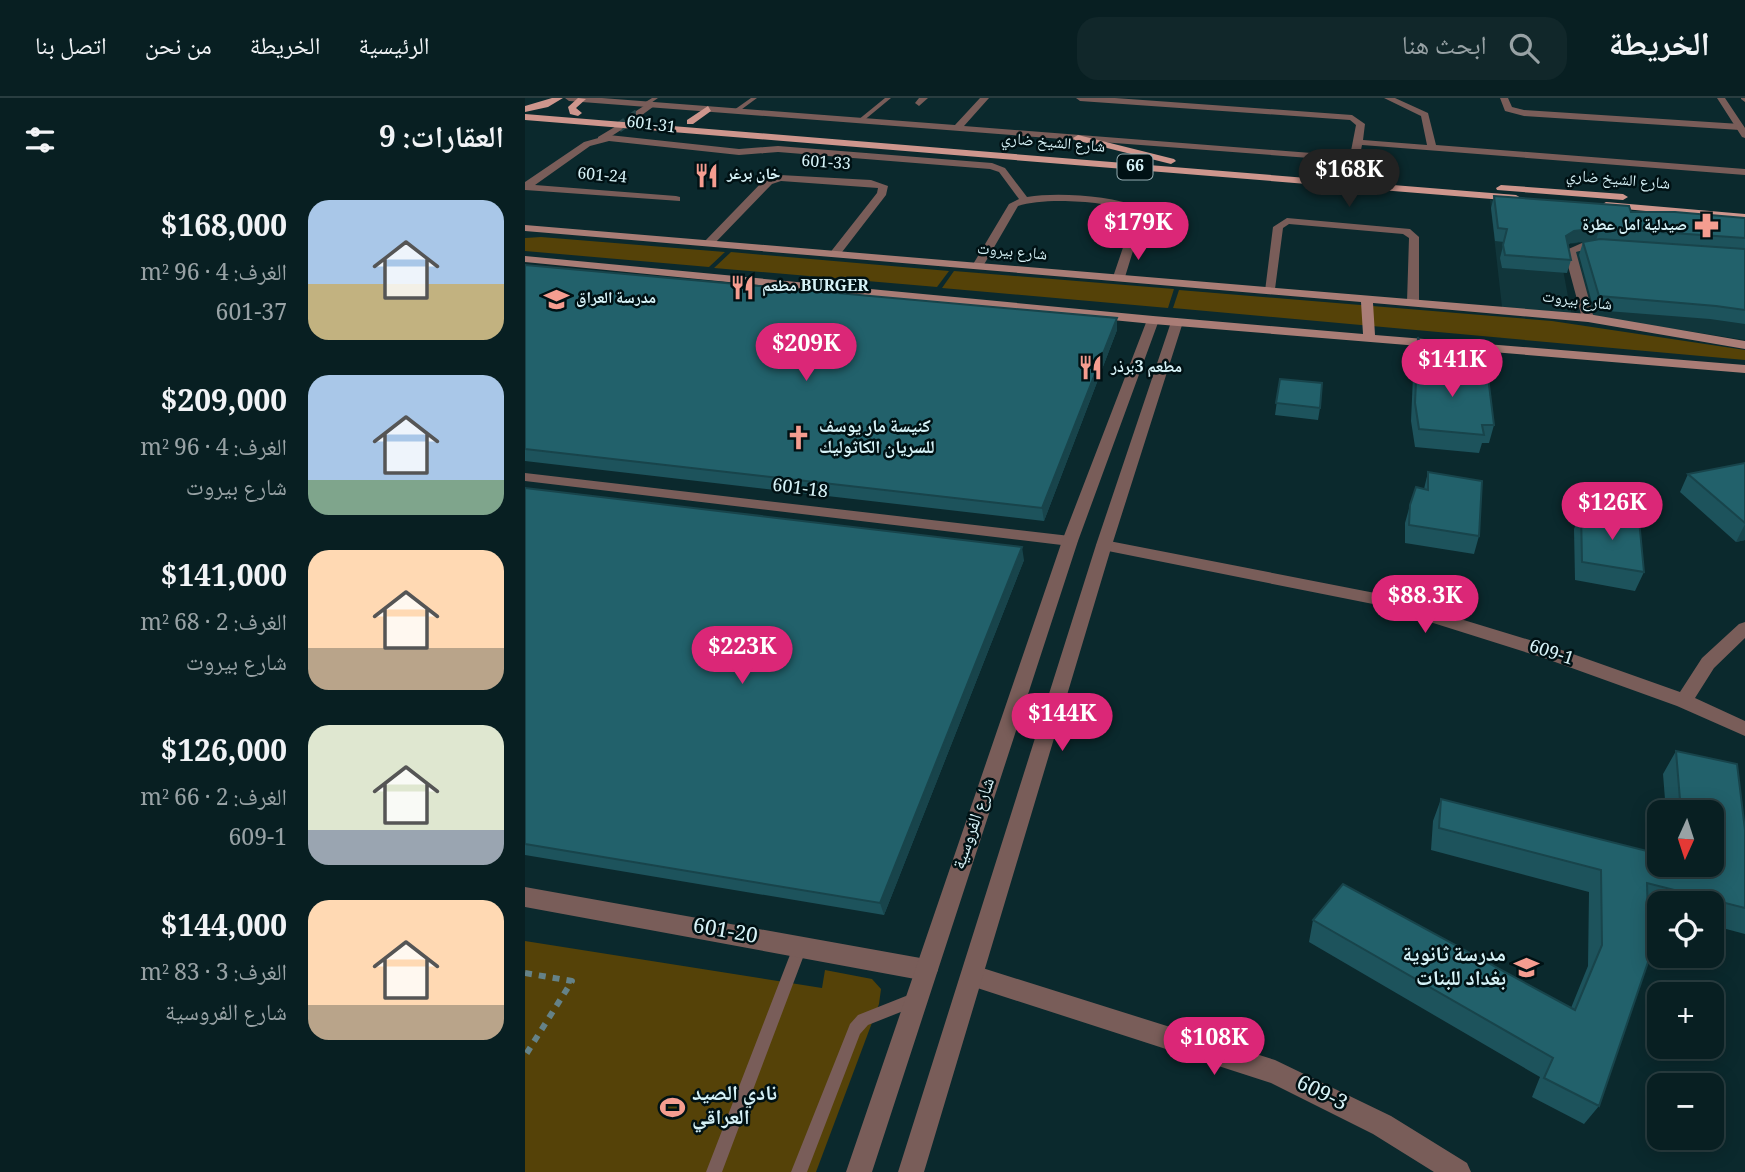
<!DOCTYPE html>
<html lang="ar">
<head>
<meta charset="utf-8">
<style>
	:root { --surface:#081f22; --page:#11272a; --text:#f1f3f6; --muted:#98a2a5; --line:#293d40; --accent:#db2777 }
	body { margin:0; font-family:Georgia,"Noto Naskh Arabic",serif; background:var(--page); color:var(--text); direction:rtl; height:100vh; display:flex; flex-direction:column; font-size:26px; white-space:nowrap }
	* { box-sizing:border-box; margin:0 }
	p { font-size:23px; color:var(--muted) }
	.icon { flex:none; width:38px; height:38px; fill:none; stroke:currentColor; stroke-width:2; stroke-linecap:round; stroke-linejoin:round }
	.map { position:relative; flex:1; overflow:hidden; direction:ltr }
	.details { display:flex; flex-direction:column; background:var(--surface); width:525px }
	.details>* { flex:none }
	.needle { width:46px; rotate:183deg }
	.fabs { position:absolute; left:1122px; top:702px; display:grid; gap:14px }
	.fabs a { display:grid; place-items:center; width:77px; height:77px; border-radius:14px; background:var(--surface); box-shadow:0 4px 18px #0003,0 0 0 2px var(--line); font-size:35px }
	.price { position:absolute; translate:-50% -60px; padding:0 16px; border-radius:24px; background:var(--accent); color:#fff; font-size:23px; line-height:46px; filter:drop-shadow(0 2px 4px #0008) }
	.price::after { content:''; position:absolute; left:50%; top:42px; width:21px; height:16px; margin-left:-10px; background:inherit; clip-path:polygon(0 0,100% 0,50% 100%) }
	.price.current { background:#222; color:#fff }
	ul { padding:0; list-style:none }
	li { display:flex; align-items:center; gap:21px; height:175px; padding:0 21px }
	li span { display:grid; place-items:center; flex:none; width:196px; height:140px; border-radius:21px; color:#555 }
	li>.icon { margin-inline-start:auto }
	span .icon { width:84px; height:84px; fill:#fffc; stroke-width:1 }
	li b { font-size:30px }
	h2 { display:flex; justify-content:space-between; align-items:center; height:84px; padding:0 21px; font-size:30px }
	header { display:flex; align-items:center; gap:42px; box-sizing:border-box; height:98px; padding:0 35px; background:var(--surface); border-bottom:2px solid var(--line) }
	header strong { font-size:33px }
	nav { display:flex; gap:38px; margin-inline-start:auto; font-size:24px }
	.search { width:490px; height:63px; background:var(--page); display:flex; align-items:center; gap:18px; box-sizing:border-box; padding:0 24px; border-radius:21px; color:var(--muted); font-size:26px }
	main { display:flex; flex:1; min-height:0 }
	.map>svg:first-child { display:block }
</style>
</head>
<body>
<header>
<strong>الخريطة</strong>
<div class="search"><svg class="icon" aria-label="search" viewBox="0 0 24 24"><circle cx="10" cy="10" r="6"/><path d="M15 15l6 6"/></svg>ابحث هنا</div>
<nav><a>الرئيسية</a><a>الخريطة</a><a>من نحن</a><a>اتصل بنا</a></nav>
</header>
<main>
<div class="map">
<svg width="1220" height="1074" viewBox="0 0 1220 1074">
	<rect width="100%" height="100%" fill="#0b292d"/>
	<path fill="#11363b" d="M965,102L1220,123L1038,147L1035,155L1046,215L977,209Z
		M1049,149L1220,162V242L1060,217Z"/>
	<path fill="#554208" d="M16,139L200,154L184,169L0,153V140Z
		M206,154L424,173L412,189L189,170Z
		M429,173L649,191L643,210L417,190Z
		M654,192L1027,223L1220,252V262L648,210Z
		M0,843L297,890L300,872L347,881L356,891L354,906L291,1074H0Z"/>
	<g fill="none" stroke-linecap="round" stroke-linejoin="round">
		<path stroke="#29474b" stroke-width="10" stroke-dasharray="10 4.5" stroke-linecap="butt" d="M93,30L114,15"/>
		<path stroke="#658287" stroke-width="6" stroke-dasharray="7 7" stroke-linecap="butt" d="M0,875L47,883L0,958"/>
		<path fill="#795d59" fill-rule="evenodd" d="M127,0H133L123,7H119V5Z
			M226,0H232L213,14H209V12Z
			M360,0H366L337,24H333V22Z
			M275,843L280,845L282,849L197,1074H181L268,849L270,845Z
			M391,894L396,896L398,901L396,906L343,927L335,936L282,1074H266L325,926L333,917Z"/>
		<path fill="#795d59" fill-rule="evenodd" d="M125,4L132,6L117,17H111V13Z
			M93,27L98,30L96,32L79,43H73V39Z
			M1057,145L1079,146L1085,149C1076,156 1062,150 1051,154L1069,220L1063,224L1057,220L1039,153Z"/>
		<path fill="#795d59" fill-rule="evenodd" d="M40,0H77L430,27L455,0H464L439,28L825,58L831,27L825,22L555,3L551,0H590L827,17L840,26L838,42L902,47L896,18L859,0H870L903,15L911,47L1220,71V77L837,47L831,77L826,80L821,77L824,63L44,3Z
			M394,0H403L394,8L390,5Z
			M975,0H983L987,9L999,12L1215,26L1219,29L1215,32L999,18L980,13Z
			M84,37L214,51L253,48L467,65L480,70L502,99C534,94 585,98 615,109L619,117L600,179L594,182L588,179L609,117L607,113C581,103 519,99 493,108L457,170H449L447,168L484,106L494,101L474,74L465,71L253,54L214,57L84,43L65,48L10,87L151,98L155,99V103L0,92V84L59,44Z
			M255,77L346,82L363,88L361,97L314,158L304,156L352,95L353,90L256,83L247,86L188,147H180V143L239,82Z
			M762,120L885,131L894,139V204L888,208L882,204L884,140L878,136L764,126L758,130L750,191L740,193L748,129Z
			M0,375L545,438L553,443L545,448L0,383Z
			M579,442L850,495L1031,550L1155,594L1177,560L1214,526L1220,524V540L1189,570L1170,600L1220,623V638L1152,608L1019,560L848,506L573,451L571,447Z
			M0,789L401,861L409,864L413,872L409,880L401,883L0,809Z
			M448,867L750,962L866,1018L942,1065L946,1074H909L848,1036L746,985L440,886L436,878L440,870Z"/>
		<path fill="#795d59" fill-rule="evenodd" d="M1192,0H1200L1220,30V40L1217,39Z
			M1220,0V4L1216,1V0Z
			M628,218L634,222L553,443L347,1074H321L537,443L622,222Z
			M652,220L658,224L587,447L399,1074H373L571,447L646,224Z"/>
		<path fill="#a97d76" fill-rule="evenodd" d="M0,127L1063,216L1220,243V251L1063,224L848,205L850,237L1220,267V275L628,226L0,164V158L628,218L838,236L836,204L0,133Z"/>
		<path fill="#ce968d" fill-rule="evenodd" d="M27,0H38L23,9L0,14V8Z
			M53,0L61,1L51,10L57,15L53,18L45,16L43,9Z
			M183,8L186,13L168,26H162V22Z
			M0,16L991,97L996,100L991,103L0,22Z
			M553,37L649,61L651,63L646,66L550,42L548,40Z
			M976,87L1098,96L1103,99L1098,102L972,92L971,90Z
			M1081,104L1220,116V122L1077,109L1076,107Z"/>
	</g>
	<path fill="#1d535c" d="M969,98L1106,114L1220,120V226L1185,221L1069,212L1054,157L1058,144L1062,143L1045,145L1043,147L1046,162L1042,175L977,170L975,160L979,144L970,143L966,110Z
		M0,167L592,220V232L519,423L0,363Z
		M893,239L906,273L969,327L964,345H957L954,355L890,349L886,323L889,256Z
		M755,281L795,310L793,322L750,317Z
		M1220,365V442L1211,444L1155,394L1163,376Z
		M903,374L954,438L949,456L880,445V425L885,407L899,391Z
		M0,390L499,462L359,817L0,757Z
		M1056,413L1119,474L1110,493L1050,482L1049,431Z
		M1151,653L1220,732V836L1186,827V805H1134V813L1123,810L1074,1008L1059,1026L1007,999L1015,979L784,844L788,822L1046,910L1063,868L1064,794L906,752L908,723L916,701L1134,766H1186V714H1141L1138,676Z"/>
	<path fill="#18444b" d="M1075,130L1071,142L1045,145L1037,151L1041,138L1049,133Z
		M592,220V232L519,423L517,410Z
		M1220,426V442L1211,444Z
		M497,449L499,462L359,817L355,805Z"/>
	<path fill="#22616b" stroke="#18444b" stroke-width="2" d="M969,98L1104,108L1106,114H1150L1220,120V140L1075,130L1049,133L1041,138L1046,162L980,157L978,147L982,131L973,130Z
		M1075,141L1220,151V212L1191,208L1074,198L1058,144Z
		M0,167L592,220L517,410L0,351Z
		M893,239L906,273L930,271L944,277L947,270L962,271L969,327H957L959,337L894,331L890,305Z
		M755,281L797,285L795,310L751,305Z
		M1220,365V425L1163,376Z
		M903,374L957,383L954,438L884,427L885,407L891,389L903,392Z
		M0,390L497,449L355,805L0,746Z
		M1056,413L1114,422L1119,474L1057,464Z
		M1151,653L1212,666L1220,732V810L1122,785L1124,861L1074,1008L1019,980L1028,960L788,822L818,786L1050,912L1077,847L1076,772L914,730L916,701L1134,756V766H1186V714H1156Z"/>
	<defs>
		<symbol id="restaurant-bare" viewBox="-9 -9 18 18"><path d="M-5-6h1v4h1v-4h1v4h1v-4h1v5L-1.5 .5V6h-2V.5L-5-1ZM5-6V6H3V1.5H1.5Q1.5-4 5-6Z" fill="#f59d90" stroke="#001114" stroke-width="2.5" paint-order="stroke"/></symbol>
		<symbol id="pharmacy-bare" viewBox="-9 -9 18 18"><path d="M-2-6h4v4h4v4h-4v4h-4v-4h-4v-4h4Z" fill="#f59d90" stroke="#001114" stroke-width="2.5" paint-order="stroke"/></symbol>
		<symbol id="school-bare" viewBox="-9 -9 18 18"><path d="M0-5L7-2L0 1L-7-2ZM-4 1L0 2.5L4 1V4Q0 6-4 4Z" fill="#f59d90" stroke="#001114" stroke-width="2.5" paint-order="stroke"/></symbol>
		<symbol id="church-bare" viewBox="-9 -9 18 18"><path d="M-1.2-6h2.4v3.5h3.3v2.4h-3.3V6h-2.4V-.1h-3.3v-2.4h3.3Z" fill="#f59d90" stroke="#001114" stroke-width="2.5" paint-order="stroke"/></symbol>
		<symbol id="stadium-bare" viewBox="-9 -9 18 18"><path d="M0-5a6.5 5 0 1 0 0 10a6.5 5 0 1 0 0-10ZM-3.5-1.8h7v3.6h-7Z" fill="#f59d90" stroke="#001114" stroke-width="2.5" paint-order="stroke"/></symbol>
	</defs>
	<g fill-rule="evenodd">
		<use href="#restaurant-bare" x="164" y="60" width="35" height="35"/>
		<use href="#pharmacy-bare" x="1164" y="110" width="35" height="35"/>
		<use href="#restaurant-bare" x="200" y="172" width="35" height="35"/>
		<use href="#school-bare" x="14" y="184" width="35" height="35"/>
		<use href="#restaurant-bare" x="548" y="252" width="35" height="35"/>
		<use href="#church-bare" x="256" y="322" width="35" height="35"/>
		<use href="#school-bare" x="984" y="852" width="35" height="35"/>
		<use href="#stadium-bare" x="130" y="992" width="35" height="35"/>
	</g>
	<g text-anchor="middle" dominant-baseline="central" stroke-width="5" stroke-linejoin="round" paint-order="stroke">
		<g font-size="16" fill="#d6f2f7" stroke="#001114">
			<text transform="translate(126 28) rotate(7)">601-31</text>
			<text transform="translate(528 46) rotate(5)">شارع الشيخ ضاري</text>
			<text transform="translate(301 66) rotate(4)">601-33</text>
			<text transform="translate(77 79) rotate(5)">601-24</text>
			<text transform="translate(1093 83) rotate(5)">شارع الشيخ ضاري</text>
			<text transform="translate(487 155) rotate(5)">شارع بيروت</text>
			<text transform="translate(1052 204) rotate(7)">شارع بيروت</text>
		</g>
		<rect fill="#001114" stroke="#96aeb3" stroke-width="2" x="592.5" y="56.5" width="35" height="25" rx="5"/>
		<g font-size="16" font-weight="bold" fill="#d6f2f7">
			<text x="610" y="69">66</text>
		</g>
		<g font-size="16" font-weight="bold" fill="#d6f2f7" stroke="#001114" text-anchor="start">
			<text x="202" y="77">خان برغر</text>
			<text x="1162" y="128" text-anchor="end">صيدلية امل عطرة</text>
			<text x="237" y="189">مطعم BURGER</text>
			<text x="51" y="201">مدرسة العراق</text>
			<text x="586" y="270">مطعم 3برذر</text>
		</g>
		<g font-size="18" font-weight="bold" fill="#d6f2f7" stroke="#001114" text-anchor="start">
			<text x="294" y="330">كنيسة مار يوسف<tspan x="294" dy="21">للسريان الكاثوليك</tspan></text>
		</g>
		<g font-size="18" fill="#d6f2f7" stroke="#001114">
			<text transform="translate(275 392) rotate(7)">601-18</text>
			<text transform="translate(1026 556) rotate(18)">609-1</text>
			<text transform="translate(450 726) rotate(-71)">شارع الفروسية</text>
		</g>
		<g font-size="21" fill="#d6f2f7" stroke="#001114">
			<text transform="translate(200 835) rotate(10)">601-20</text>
			<text transform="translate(796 997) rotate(26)">609-3</text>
		</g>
		<g font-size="21" font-weight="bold" fill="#d6f2f7" stroke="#001114" text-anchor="end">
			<text x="981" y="858">مدرسة ثانوية<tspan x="981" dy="24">بغداد للبنات</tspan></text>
			<text x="167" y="997" text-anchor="start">نادي الصيد<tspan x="167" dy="24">العراقي</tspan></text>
		</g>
	</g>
</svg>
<div class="fabs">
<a><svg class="needle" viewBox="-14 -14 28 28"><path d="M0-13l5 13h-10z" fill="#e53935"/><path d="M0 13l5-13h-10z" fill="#98a2a5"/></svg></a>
<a><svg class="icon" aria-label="locate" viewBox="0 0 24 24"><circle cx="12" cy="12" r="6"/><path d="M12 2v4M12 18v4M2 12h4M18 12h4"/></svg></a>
<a>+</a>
<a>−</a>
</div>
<b class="price current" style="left:824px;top:111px">$168K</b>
<b class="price" style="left:613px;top:164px">$179K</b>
<b class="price" style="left:281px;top:285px">$209K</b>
<b class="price" style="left:927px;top:301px">$141K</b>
<b class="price" style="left:1087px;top:444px">$126K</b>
<b class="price" style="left:900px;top:537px">$88.3K</b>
<b class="price" style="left:217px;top:588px">$223K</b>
<b class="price" style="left:537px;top:655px">$144K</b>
<b class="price" style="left:689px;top:979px">$108K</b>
</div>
<section class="details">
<h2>العقارات: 9<svg class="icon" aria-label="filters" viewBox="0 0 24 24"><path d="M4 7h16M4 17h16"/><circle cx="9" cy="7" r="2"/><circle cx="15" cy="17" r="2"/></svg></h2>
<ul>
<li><span style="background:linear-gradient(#a9c7e8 60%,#c2b280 0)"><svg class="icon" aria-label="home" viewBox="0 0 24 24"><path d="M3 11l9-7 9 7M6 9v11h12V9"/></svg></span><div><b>$168,000</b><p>الغرف: 4 · 96 m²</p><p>601-37</p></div></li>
<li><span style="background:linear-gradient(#a9c7e8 75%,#7fa58c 0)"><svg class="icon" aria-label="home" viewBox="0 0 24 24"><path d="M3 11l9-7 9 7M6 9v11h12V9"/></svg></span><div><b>$209,000</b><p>الغرف: 4 · 96 m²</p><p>شارع بيروت</p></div></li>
<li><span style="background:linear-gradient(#ffd9b3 70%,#b9a48a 0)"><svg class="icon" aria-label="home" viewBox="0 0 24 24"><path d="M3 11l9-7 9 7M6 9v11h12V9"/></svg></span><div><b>$141,000</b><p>الغرف: 2 · 68 m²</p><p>شارع بيروت</p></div></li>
<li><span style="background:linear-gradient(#dfe7d0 75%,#9aa5b1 0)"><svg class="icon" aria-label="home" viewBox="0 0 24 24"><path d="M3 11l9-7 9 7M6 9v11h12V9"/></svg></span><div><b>$126,000</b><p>الغرف: 2 · 66 m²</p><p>609-1</p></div></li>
<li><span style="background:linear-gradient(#ffd9b3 75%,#b9a48a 0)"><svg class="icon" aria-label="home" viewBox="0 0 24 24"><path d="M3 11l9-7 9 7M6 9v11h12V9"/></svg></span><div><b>$144,000</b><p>الغرف: 3 · 83 m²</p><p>شارع الفروسية</p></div></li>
</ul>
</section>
</main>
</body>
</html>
